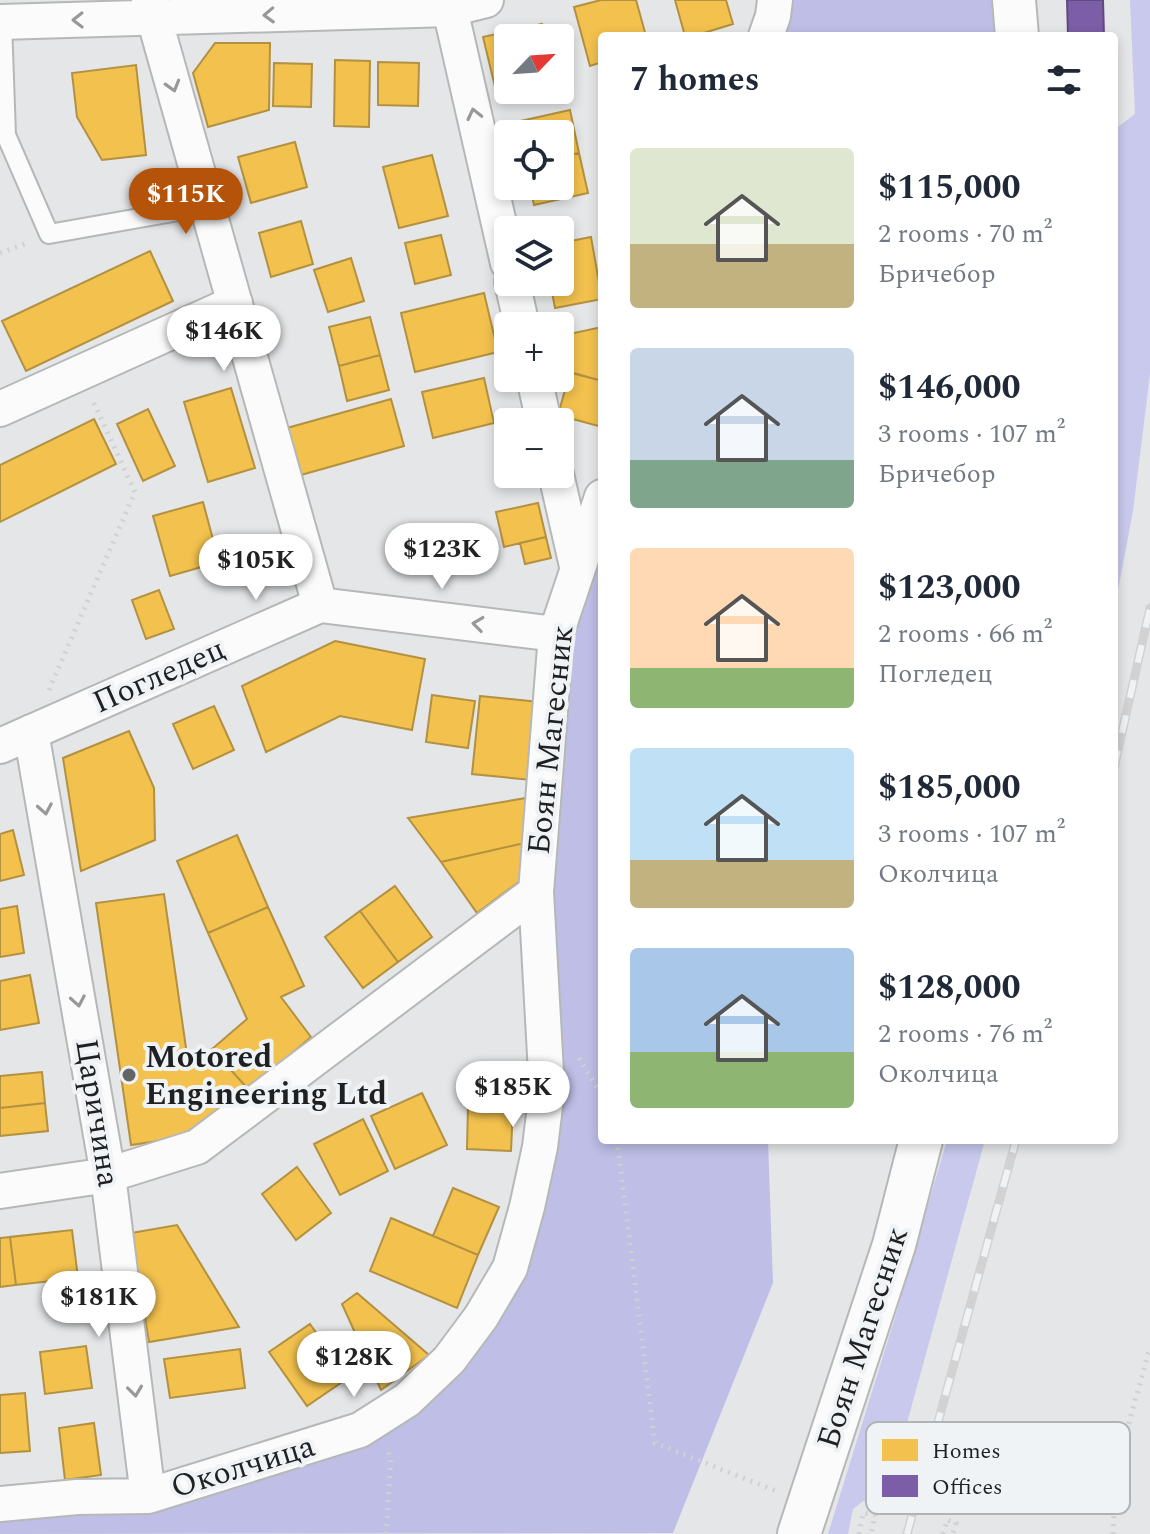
<!DOCTYPE html>
<html lang="en">
<head>
<meta charset="utf-8">
<style>
	:root { --surface:#fff; --page:#f2f2f3; --text:#1f2937; --muted:#747a83; --accent:#b45309 }
	body { margin:0; font-family:Spectral,serif; background:var(--page); color:var(--text); height:100vh; display:flex; flex-direction:column; font-size:30px; white-space:nowrap }
	* { box-sizing:border-box; margin:0 }
	p { font-size:26px; color:var(--muted) }
	.icon { flex:none; width:44px; height:44px; fill:none; stroke:currentColor; stroke-width:2; stroke-linecap:round; stroke-linejoin:round }
	.map { position:relative; flex:1; overflow:hidden }
	.sheet { position:absolute; left:598px; top:32px; width:520px; height:1112px; display:flex; flex-direction:column; background:var(--surface); border-radius:8px; box-shadow:0 4px 12px #0003 }
	.sheet>* { flex:none }
	.needle { width:52px; rotate:65deg }
	.fabs { position:absolute; left:494px; top:24px; display:grid; gap:16px }
	.fabs a { display:grid; place-items:center; width:80px; height:80px; border-radius:8px; background:var(--surface); box-shadow:0 4px 12px #0003; font-size:40px }
	.price { position:absolute; translate:-50% -68px; padding:0 18px; border-radius:28px; background:#fff; color:#222; font-size:26px; line-height:52px; filter:drop-shadow(0 2px 4px #0008) }
	.price::after { content:''; position:absolute; left:50%; top:48px; width:24px; height:18px; margin-left:-12px; background:inherit; clip-path:polygon(0 0,100% 0,50% 100%) }
	.price.active { background:var(--accent); color:#fff }
	ul { padding:0; list-style:none }
	li { display:flex; align-items:center; gap:24px; height:200px; padding:0 32px }
	li span { display:grid; place-items:center; flex:none; width:224px; height:160px; border-radius:8px; color:#555 }
	li>.icon { margin-inline-start:auto }
	span .icon { width:96px; height:96px; fill:#fffc; stroke-width:1 }
	li b { font-size:34px }
	h2 { display:flex; justify-content:space-between; align-items:center; height:96px; padding:0 32px; font-size:34px }
	.map>svg:first-child { display:block }
</style>
</head>
<body>
<div class="map">
<svg width="1150" height="1534" viewBox="0 0 1150 1534">
	<rect width="100%" height="100%" fill="#e4e6e7"/>
	<path fill="#c8c9ec" d="M1130,0H1150V374L1133,511L1114,611V130L1135,114Z
		M947,1140H985L884,1506L863,1501L853,1509L848,1534H828L897,1311Z"/>
	<path fill="#bebee6" d="M775,0H1014L1017,36H766Z
		M602,498V1140H768L773,1283L673,1533L0,1534V1505L77,1497L360,1430L449,1360L527,1207L556,634Z"/>
	<path fill="#f2c14e" stroke="#b39140" stroke-width="2" d="M601,0H636L646,36H602V62L590,66L574,7Z
		M675,0H726L733,24L694,36H685Z
		M542,24L545,38H508V90H520L497,95L483,37Z
		M215,43H270L269,110L208,127L193,73Z
		M335,60L370,61L369,127L334,126Z
		M378,62L419,63L418,106L378,105Z
		M274,63L312,64L311,107L273,106Z
		M136,65L146,155L102,160L77,117L72,73Z
		M570,110L579,153L560,157V134H519L516,122Z
		M295,142L307,187L251,203L238,157Z
		M579,153L588,193L534,205L530,186H560V157Z
		M432,155L448,216L399,228L383,167Z
		M301,221L313,264L271,277L259,233Z
		M441,235L451,275L415,284L405,243Z
		M591,237L602,299L555,308L550,282H560V243Z
		M150,251L173,301L26,371L2,321Z
		M351,258L364,301L328,312L314,270Z
		M484,293L498,352L415,372L401,313Z
		M370,317L380,355L339,366L329,327Z
		M602,327V381L560,370V336Z
		M380,355L389,390L347,401L339,366Z
		M570,372L602,381V427L558,415Z
		M484,378L494,423L433,438L422,392Z
		M231,388L255,468L208,482L184,402Z
		M391,399L404,446L301,475L287,428Z
		M148,409L175,466L143,481L117,424Z
		M94,419L116,464L0,522V465Z
		M203,502L219,562L170,576L153,516Z
		M538,503L546,537L504,547L496,512Z
		M546,537L551,558L525,564L520,543Z
		M159,590L174,629L146,639L132,600Z
		M335,641L425,659L412,730L340,716L266,752L242,686Z
		M432,695L475,701L468,748L426,742Z
		M480,696L539,702L531,780L472,774Z
		M214,706L234,750L193,769L173,724Z
		M129,731L154,788L155,840L81,871L63,758Z
		M526,798L529,842L441,862L408,818Z
		M13,830L24,875L0,881V834Z
		M237,835L268,907L208,933L177,861Z
		M529,842L531,873L477,913L441,862Z
		M395,886L432,937L398,962L360,911Z
		M164,894L189,1069L212,1049L249,1090L199,1135L131,1145L96,903Z
		M17,906L24,953L0,957V909Z
		M268,907L304,986L281,997L311,1037L249,1090L212,1049L247,1019L208,933Z
		M360,911L398,962L363,988L325,937Z
		M30,975L39,1023L0,1030V981Z
		M42,1072L45,1103L0,1108V1076Z
		M422,1093L447,1145L395,1169L371,1116Z
		M45,1103L48,1131L0,1136V1108Z
		M468,1105L513,1107L511,1151L467,1149Z
		M363,1119L388,1171L340,1195L314,1144Z
		M297,1167L331,1213L296,1240L262,1194Z
		M453,1188L499,1207L478,1255L433,1236Z
		M391,1218L478,1255L457,1308L370,1271Z
		M177,1225L239,1327L149,1342L131,1233Z
		M72,1230L78,1278L16,1285L10,1237Z
		M10,1237L16,1285L0,1287V1238Z
		M357,1293L429,1355L381,1390L342,1304Z
		M310,1324L348,1378L307,1406L269,1352Z
		M86,1346L92,1388L45,1394L40,1352Z
		M240,1349L245,1388L170,1398L164,1359Z
		M25,1393L30,1451L0,1453V1395Z
		M94,1423L101,1475L65,1480L59,1428Z"/>
	<path fill="#7b5ea7" stroke="#5f4b7f" stroke-width="2" d="M1067,0H1103L1104,36H1068Z"/>
	<g fill="none" stroke-linecap="round" stroke-linejoin="round">
		<defs>
			<path id="service" d="M2,22L6,135L49,234L207,206"/>
			<path id="minor" d="M149,0L320,605
				M448,0L508,263
				M0,22L450,9L486,0
				M766,36L773,16L775,0
				M512,282L522,326
				M534,378L544,422
				M0,409L235,303
				M556,474L577,566
				M31,732L108,1175L148,1496
				M0,746L320,605L556,634
				M0,1191L108,1175L197,1147L536,892
				M0,1504L77,1497L148,1496L360,1430L407,1400L449,1360L481,1317L510,1268L527,1207L540,1147L545,1106L546,1073L536,892L556,634L602,497"/>
			<path id="tertiary" d="M1014,0L1017,36
				M799,1534L894,1245L921,1140"/>
		</defs>
		<use href="#service" stroke="#b6b8b8" stroke-width="22"/>
		<use href="#minor" stroke="#b6b8b8" stroke-width="38"/>
		<use href="#tertiary" stroke="#b6b8b8" stroke-width="46"/>
		<path stroke="#d0d1d1" stroke-width="5" stroke-dasharray="2 6" stroke-linecap="butt" d="M0,253L30,242
			M49,690L135,492L92,399
			M579,1058L602,1096
			M617,1140L655,1443L776,1491
			M386,1534L391,1459L388,1450
			M859,1534L863,1513L875,1515L871,1534
			M943,1534L947,1520L956,1523L953,1534
			M1113,1534L1116,1470L1150,1347"/>
		<use href="#service" stroke="#fbfbfb" stroke-width="18"/>
		<use href="#minor" stroke="#fbfbfb" stroke-width="34"/>
		<use href="#tertiary" stroke="#fbfbfb" stroke-width="42"/>
		<defs>
			<path id="rail" d="M1114,768L1150,608
				M907,1534L1016,1140"/>
		</defs>
		<use href="#rail" stroke="#d2d2d3" stroke-width="9"/>
		<use href="#rail" stroke="#f0f3f6" stroke-width="6" stroke-dasharray="18" stroke-linecap="butt"/>
	</g>
	<defs><path id="oneway-chevron" d="M-2-3.5L2.5 0L-2 3.5" fill="none" stroke-width="1.6" stroke-linecap="round" stroke-linejoin="round" transform="scale(2)"/></defs>
	<g stroke="#989899">
		<use href="#oneway-chevron" transform="translate(269 15) rotate(178)"/>
		<use href="#oneway-chevron" transform="translate(78 20) rotate(179)"/>
		<use href="#oneway-chevron" transform="translate(173 86) rotate(74)"/>
		<use href="#oneway-chevron" transform="translate(474 114) rotate(-103)"/>
		<use href="#oneway-chevron" transform="translate(478 624) rotate(-173)"/>
		<use href="#oneway-chevron" transform="translate(45 809) rotate(80)"/>
		<use href="#oneway-chevron" transform="translate(78 1001) rotate(80)"/>
		<use href="#oneway-chevron" transform="translate(135 1391) rotate(83)"/>
	</g>
	<circle fill="#646566" stroke="#f0f3f6" stroke-width="3" cx="129" cy="1075" r="8"/>
	<g text-anchor="middle" dominant-baseline="central" stroke-width="8" stroke-linejoin="round" paint-order="stroke">
		<g font-size="32" fill="#1f2021" stroke="#f0f3f6">
			<text transform="translate(159 676) rotate(-24)">Погледец</text>
			<text transform="translate(551 740) rotate(-84)">Боян Магесник</text>
			<text transform="translate(97 1113) rotate(81)">Царичина</text>
			<text transform="translate(863 1338) rotate(-72)">Боян Магесник</text>
			<text transform="translate(243 1467) rotate(-17)">Околчица</text>
		</g>
		<g font-size="32" font-weight="bold" fill="#1f2021" stroke="#f0f3f6" text-anchor="start">
			<text x="145" y="1057">Motored<tspan x="145" dy="37">Engineering Ltd</tspan></text>
		</g>
	</g>
	<rect x="866" y="1422" width="264" height="92" rx="12" fill="#f0f3f6" stroke="#b1b4b6" stroke-width="2"/>
	<rect x="882" y="1439" width="36" height="22" fill="#f2c14e"/>
	<rect x="882" y="1475" width="36" height="22" fill="#7b5ea7"/>
	<g font-size="22" fill="#1f2021">
		<text x="932" y="1458">Homes</text>
		<text x="932" y="1494">Offices</text>
	</g>
</svg>
<div class="fabs">
<a><svg class="needle" viewBox="-14 -14 28 28"><path d="M0-13l5 13h-10z" fill="#e53935"/><path d="M0 13l5-13h-10z" fill="#747a83"/></svg></a>
<a><svg class="icon" aria-label="locate" viewBox="0 0 24 24"><circle cx="12" cy="12" r="6"/><path d="M12 2v4M12 18v4M2 12h4M18 12h4"/></svg></a>
<a><svg class="icon" aria-label="layers" viewBox="0 0 24 24"><path d="M12 4l9 5-9 5-9-5zM3 14l9 5 9-5"/></svg></a>
<a>+</a>
<a>−</a>
</div>
<b class="price active" style="left:186px;top:236px">$115K</b>
<b class="price" style="left:224px;top:373px">$146K</b>
<b class="price" style="left:442px;top:591px">$123K</b>
<b class="price" style="left:256px;top:602px">$105K</b>
<b class="price" style="left:513px;top:1129px">$185K</b>
<b class="price" style="left:99px;top:1339px">$181K</b>
<b class="price" style="left:354px;top:1399px">$128K</b>
<section class="sheet">
<h2>7 homes<svg class="icon" aria-label="filters" viewBox="0 0 24 24"><path d="M4 7h16M4 17h16"/><circle cx="9" cy="7" r="2"/><circle cx="15" cy="17" r="2"/></svg></h2>
<ul>
<li><span style="background:linear-gradient(#dfe7d0 60%,#c2b280 0)"><svg class="icon" aria-label="home" viewBox="0 0 24 24"><path d="M3 11l9-7 9 7M6 9v11h12V9"/></svg></span><div><b>$115,000</b><p>2 rooms · 70 m²</p><p>Бричебор</p></div></li>
<li><span style="background:linear-gradient(#c9d6e8 70%,#7fa58c 0)"><svg class="icon" aria-label="home" viewBox="0 0 24 24"><path d="M3 11l9-7 9 7M6 9v11h12V9"/></svg></span><div><b>$146,000</b><p>3 rooms · 107 m²</p><p>Бричебор</p></div></li>
<li><span style="background:linear-gradient(#ffd9b3 75%,#8fb573 0)"><svg class="icon" aria-label="home" viewBox="0 0 24 24"><path d="M3 11l9-7 9 7M6 9v11h12V9"/></svg></span><div><b>$123,000</b><p>2 rooms · 66 m²</p><p>Погледец</p></div></li>
<li><span style="background:linear-gradient(#bfe0f5 70%,#c2b280 0)"><svg class="icon" aria-label="home" viewBox="0 0 24 24"><path d="M3 11l9-7 9 7M6 9v11h12V9"/></svg></span><div><b>$185,000</b><p>3 rooms · 107 m²</p><p>Околчица</p></div></li>
<li><span style="background:linear-gradient(#a9c7e8 65%,#8fb573 0)"><svg class="icon" aria-label="home" viewBox="0 0 24 24"><path d="M3 11l9-7 9 7M6 9v11h12V9"/></svg></span><div><b>$128,000</b><p>2 rooms · 76 m²</p><p>Околчица</p></div></li>
</ul>
</section>
</div>
</body>
</html>
